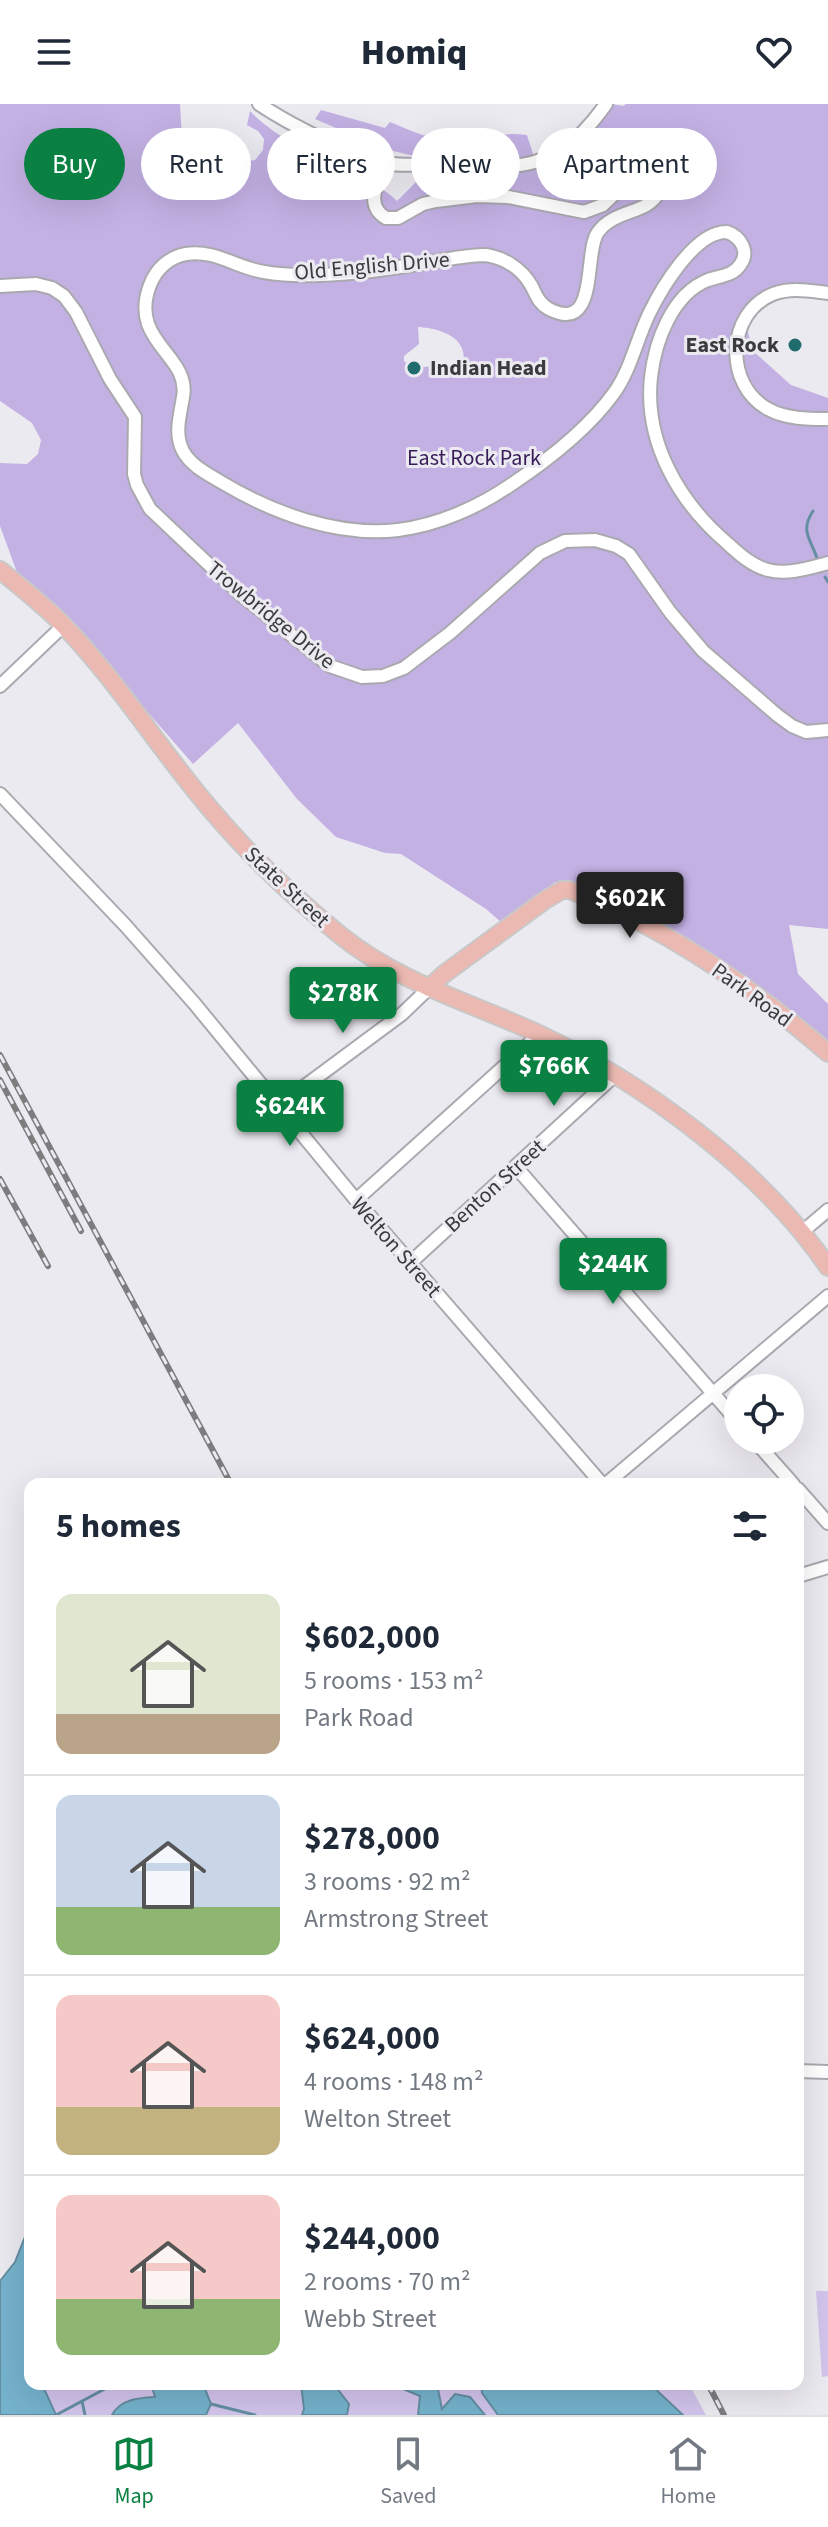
<!DOCTYPE html>
<html lang="en">
<head>
<meta charset="utf-8">
<style>
	:root { --surface:#fff; --page:#f6f6f7; --text:#1f2937; --muted:#747a83; --line:#e0e1e3; --accent:#0b8043 }
	body { margin:0; font-family:"Source Sans 3",sans-serif; background:var(--page); color:var(--text); height:100vh; display:flex; flex-direction:column; font-size:30px; white-space:nowrap }
	* { box-sizing:border-box; margin:0 }
	p { font-size:26px; color:var(--muted) }
	.icon { flex:none; width:44px; height:44px; fill:none; stroke:currentColor; stroke-width:2; stroke-linecap:round; stroke-linejoin:round }
	.map { position:relative; flex:1; overflow:hidden }
	.side { position:absolute; left:24px; top:1374px; width:780px; height:912px; display:flex; flex-direction:column; background:var(--surface); border-radius:16px; box-shadow:0 8px 32px #0002 }
	.side>* { flex:none }
	.guide { position:absolute; left:24px; top:24px; width:780px; height:72px; display:flex; gap:16px }
	.buttons { position:absolute; left:724px; top:1270px; display:grid; gap:16px }
	.buttons a { display:grid; place-items:center; width:80px; height:80px; border-radius:50%; background:var(--surface); box-shadow:0 8px 32px #0002; font-size:40px }
	.price { position:absolute; translate:-50% -68px; padding:0 18px; border-radius:8px; background:var(--accent); color:#fff; font-size:26px; line-height:52px; filter:drop-shadow(0 2px 4px #0008) }
	.price::after { content:''; position:absolute; left:50%; top:48px; width:24px; height:18px; margin-left:-12px; background:inherit; clip-path:polygon(0 0,100% 0,50% 100%) }
	.price.current { background:#222; color:#fff }
	ul { padding:0; list-style:none }
	li { display:flex; align-items:center; gap:24px; height:200px; padding:0 32px }
	li+li { border-top:2px solid var(--line) }
	li span { display:grid; place-items:center; flex:none; width:224px; height:160px; border-radius:16px; color:#555 }
	li>.icon { margin-inline-start:auto }
	span .icon { width:96px; height:96px; fill:#fffc; stroke-width:1 }
	li b { font-size:34px }
	h2 { display:flex; justify-content:space-between; align-items:center; height:96px; padding:0 32px; font-size:34px }
	.pill { padding:0 28px; border-radius:36px; background:var(--surface); box-shadow:0 8px 32px #0002; font-size:28px; line-height:72px }
	.pill.current { background:var(--accent); color:#fff }
	header { display:flex; justify-content:space-between; align-items:center; height:104px; padding:0 32px; background:var(--surface); font-size:36px; font-weight:800 }
	.dock { display:flex; justify-content:space-around; align-items:center; height:112px; border-top:2px solid var(--line); background:var(--surface); font-size:22px; color:var(--muted) }
	.dock a { display:grid; justify-items:center; gap:4px }
	.dock .current { color:var(--accent) }
	.map>svg:first-child { display:block }
</style>
</head>
<body>
<header><svg class="icon" aria-label="menu" viewBox="0 0 24 24"><path d="M4 6h16M4 12h16M4 18h16"/></svg>Homiq<svg class="icon" aria-label="heart" viewBox="0 0 24 24"><path d="M12 20l-8-8c-3-5 5-10 8-4 3-6 11-1 8 4z"/></svg></header>
<div class="map">
<svg width="828" height="2311" viewBox="0 0 828 2311">
	<rect width="100%" height="100%" fill="#eceaf1"/>
	<path fill="#d2c4eb" d="M816,2187H828V2272L822,2273Z
		M42,2280H151L155,2293L115,2304L112,2311H56Z
		M203,2280H301L304,2305L302,2311H206L211,2300Z
		M337,2280H391L421,2292L418,2311H347L349,2300L336,2283Z
		M430,2280H481L482,2289L498,2311H485L470,2293L449,2295L442,2305L438,2285Z
		M650,2280H689L706,2311H683Z"/>
	<path fill="#c3b1e4" fill-rule="evenodd" d="M0,0H180L182,34L209,51L242,58L255,56L263,46L264,35L258,27L247,21L250,7C277,35 314,50 348,67C366,76 383,83 397,97L429,65L561,53L586,35L612,0L623,2L626,0H828V195C789,191 769,187 747,224L753,247L791,281L828,294V825L789,821L798,870L828,900V946L597,791L555,778L503,820L486,805L401,750L385,749L336,733L297,695L238,619L193,660L117,573L77,522L18,471L0,422V359L27,360L38,350L41,336L32,319L0,297ZM418,223C439,224 469,233 463,260L450,266L440,260C429,264 414,265 404,257V252L419,240Z
		M321,6L385,24L390,18C410,26 429,36 451,36C476,37 501,27 527,31L534,53L505,58L410,51L385,45L315,15Z"/>
	<path fill="#75b2cc" stroke="#648ea1" stroke-width="2" d="M30,2120V2217L25,2242L30,2252V2280H42L56,2311H0V2177L15,2158Z
		M151,2280H203L211,2300L206,2311H112C120,2295 139,2294 155,2293Z
		M301,2280H337L336,2283L349,2300L347,2311H302L304,2305Z
		M391,2280H430L438,2285L442,2305L455,2290L470,2293L485,2311H418L420,2292Z
		M481,2280H650L683,2311H498L482,2289Z"/>
	<g fill="none" stroke-linecap="round" stroke-linejoin="round">
		<path stroke="#648ea1" stroke-width="3" d="M813,407C800,427 810,434 817,454
			M825,473L828,478
			M82,2297L85,2311
			M211,2300L255,2311
			M56,2311L114,2280"/>
		<defs>
			<path id="minor" d="M259,0C289,20 358,56 392,60C414,63 437,58 459,58C473,58 487,61 502,62C550,63 580,37 606,0
				M385,59C378,78 364,101 386,114H398L423,100L436,97L477,92L508,93L584,108L603,101L632,73L643,70L654,76L658,89C648,110 615,105 598,128C583,148 600,231 549,205C538,199 536,190 531,181C521,164 504,154 486,151C465,151 445,156 424,159C378,167 309,176 264,168C237,164 214,145 186,150C169,153 156,165 150,181C128,238 191,251 183,293C180,312 174,330 183,347C191,362 208,370 221,378C273,409 337,433 398,426C438,421 479,403 512,380C548,356 588,325 614,289C631,265 636,237 649,210C661,185 695,127 727,128C741,133 750,148 740,161C733,172 719,172 708,176C672,190 655,238 651,273C644,338 679,398 727,439C739,450 752,462 768,466C788,471 809,464 828,459
				M0,182L36,180L52,184L64,192L76,208L110,275L135,313L134,370L137,381L150,405L240,490L330,562L362,573L383,572L404,564L450,529L540,449L565,437L595,436L616,442L629,450L670,508L703,547L777,611L792,622L806,628L828,626
				M828,189C810,187 791,183 773,190C726,209 724,281 768,305C786,315 808,315 828,315
				M0,582L64,521
				M0,690L125,821L194,899L356,1096L602,1380
				M278,1002L402,910L429,884
				M516,1063L738,1318
				M356,1096L540,930
				M802,1128L828,1106
				M410,1159L615,971
				M754,1336L793,1380
				M606,1380L828,1192
				M798,1385L828,1419
				M798,1472L828,1463
				M798,1967L828,1968"/>
			<path id="major" d="M0,466C23,485 48,504 68,526C119,580 159,644 207,701C247,749 292,792 340,831C399,879 472,899 539,930C644,979 763,1067 828,1163
				M429,884L444,870L545,796L562,786H570C664,823 752,883 828,949"/>
		</defs>
		<use href="#minor" stroke="#aba9b0" stroke-width="16"/>
		<use href="#major" stroke="#c8c8c8" stroke-width="20"/>
		<use href="#minor" stroke="#fff" stroke-width="12"/>
		<use href="#major" stroke="#ecb9b2" stroke-width="16"/>
		<defs>
			<path id="rail" d="M0,951L231,1380
				M0,976L81,1127
				M0,1075L48,1162
				M708,2280L724,2311"/>
		</defs>
		<use href="#rail" stroke="#7d7c7f" stroke-width="6"/>
		<use href="#rail" stroke="#eceaf1" stroke-width="3" stroke-dasharray="9" stroke-linecap="butt"/>
	</g>
	<g fill="#206c6d" stroke="#eceaf1" stroke-width="3">
		<circle cx="795" cy="241" r="8"/>
		<circle cx="414" cy="264" r="8"/>
	</g>
	<g text-anchor="middle" dominant-baseline="central" stroke-width="6" stroke-linejoin="round" paint-order="stroke">
		<g font-size="22" fill="#3b3a3c" stroke="#eceaf1">
			<text transform="translate(372 162) rotate(-5)">Old English Drive</text>
			<text transform="translate(271 511) rotate(39)">Trowbridge Drive</text>
			<text transform="translate(287 783) rotate(43)">State Street</text>
			<text transform="translate(752 891) rotate(36)">Park Road</text>
			<text transform="translate(495 1082) rotate(-42)">Benton Street</text>
			<text transform="translate(396 1143) rotate(49)">Welton Street</text>
		</g>
		<g font-size="22" font-weight="bold" fill="#3b3a3c" stroke="#eceaf1" text-anchor="end">
			<text x="779" y="241">East Rock</text>
			<text x="430" y="264" text-anchor="start">Indian Head</text>
		</g>
		<g font-size="22" fill="#371c58" stroke="#eceaf1">
			<text x="474" y="354">East Rock Park</text>
		</g>
	</g>
</svg>
<div class="buttons">
<a><svg class="icon" aria-label="locate" viewBox="0 0 24 24"><circle cx="12" cy="12" r="6"/><path d="M12 2v4M12 18v4M2 12h4M18 12h4"/></svg></a>
</div>
<b class="price current" style="left:630px;top:836px">$602K</b>
<b class="price" style="left:343px;top:931px">$278K</b>
<b class="price" style="left:554px;top:1004px">$766K</b>
<b class="price" style="left:290px;top:1044px">$624K</b>
<b class="price" style="left:613px;top:1202px">$244K</b>
<div class="guide">
<a class="pill current">Buy</a>
<a class="pill">Rent</a>
<a class="pill">Filters</a>
<a class="pill">New</a>
<a class="pill">Apartment</a>
</div>
<section class="side">
<h2>5 homes<svg class="icon" aria-label="filters" viewBox="0 0 24 24"><path d="M4 7h16M4 17h16"/><circle cx="9" cy="7" r="2"/><circle cx="15" cy="17" r="2"/></svg></h2>
<ul>
<li><span style="background:linear-gradient(#dfe7d0 75%,#b9a48a 0)"><svg class="icon" aria-label="home" viewBox="0 0 24 24"><path d="M3 11l9-7 9 7M6 9v11h12V9"/></svg></span><div><b>$602,000</b><p>5 rooms · 153 m²</p><p>Park Road</p></div></li>
<li><span style="background:linear-gradient(#c9d6e8 70%,#8fb573 0)"><svg class="icon" aria-label="home" viewBox="0 0 24 24"><path d="M3 11l9-7 9 7M6 9v11h12V9"/></svg></span><div><b>$278,000</b><p>3 rooms · 92 m²</p><p>Armstrong Street</p></div></li>
<li><span style="background:linear-gradient(#f6c9c9 70%,#c2b280 0)"><svg class="icon" aria-label="home" viewBox="0 0 24 24"><path d="M3 11l9-7 9 7M6 9v11h12V9"/></svg></span><div><b>$624,000</b><p>4 rooms · 148 m²</p><p>Welton Street</p></div></li>
<li><span style="background:linear-gradient(#f6c9c9 65%,#8fb573 0)"><svg class="icon" aria-label="home" viewBox="0 0 24 24"><path d="M3 11l9-7 9 7M6 9v11h12V9"/></svg></span><div><b>$244,000</b><p>2 rooms · 70 m²</p><p>Webb Street</p></div></li>
</ul>
</section>
</div>
<nav class="dock">
<a class="current"><svg class="icon" aria-label="map" viewBox="0 0 24 24"><path d="M3 6l6-2 6 2 6-2v14l-6 2-6-2-6 2zM9 4v14M15 6v14"/></svg>Map</a>
<a><svg class="icon" aria-label="saved" viewBox="0 0 24 24"><path d="M7 4h10v16l-5-4-5 4z"/></svg>Saved</a>
<a><svg class="icon" aria-label="home" viewBox="0 0 24 24"><path d="M3 11l9-7 9 7M6 9v11h12V9"/></svg>Home</a>
</nav>
</body>
</html>
